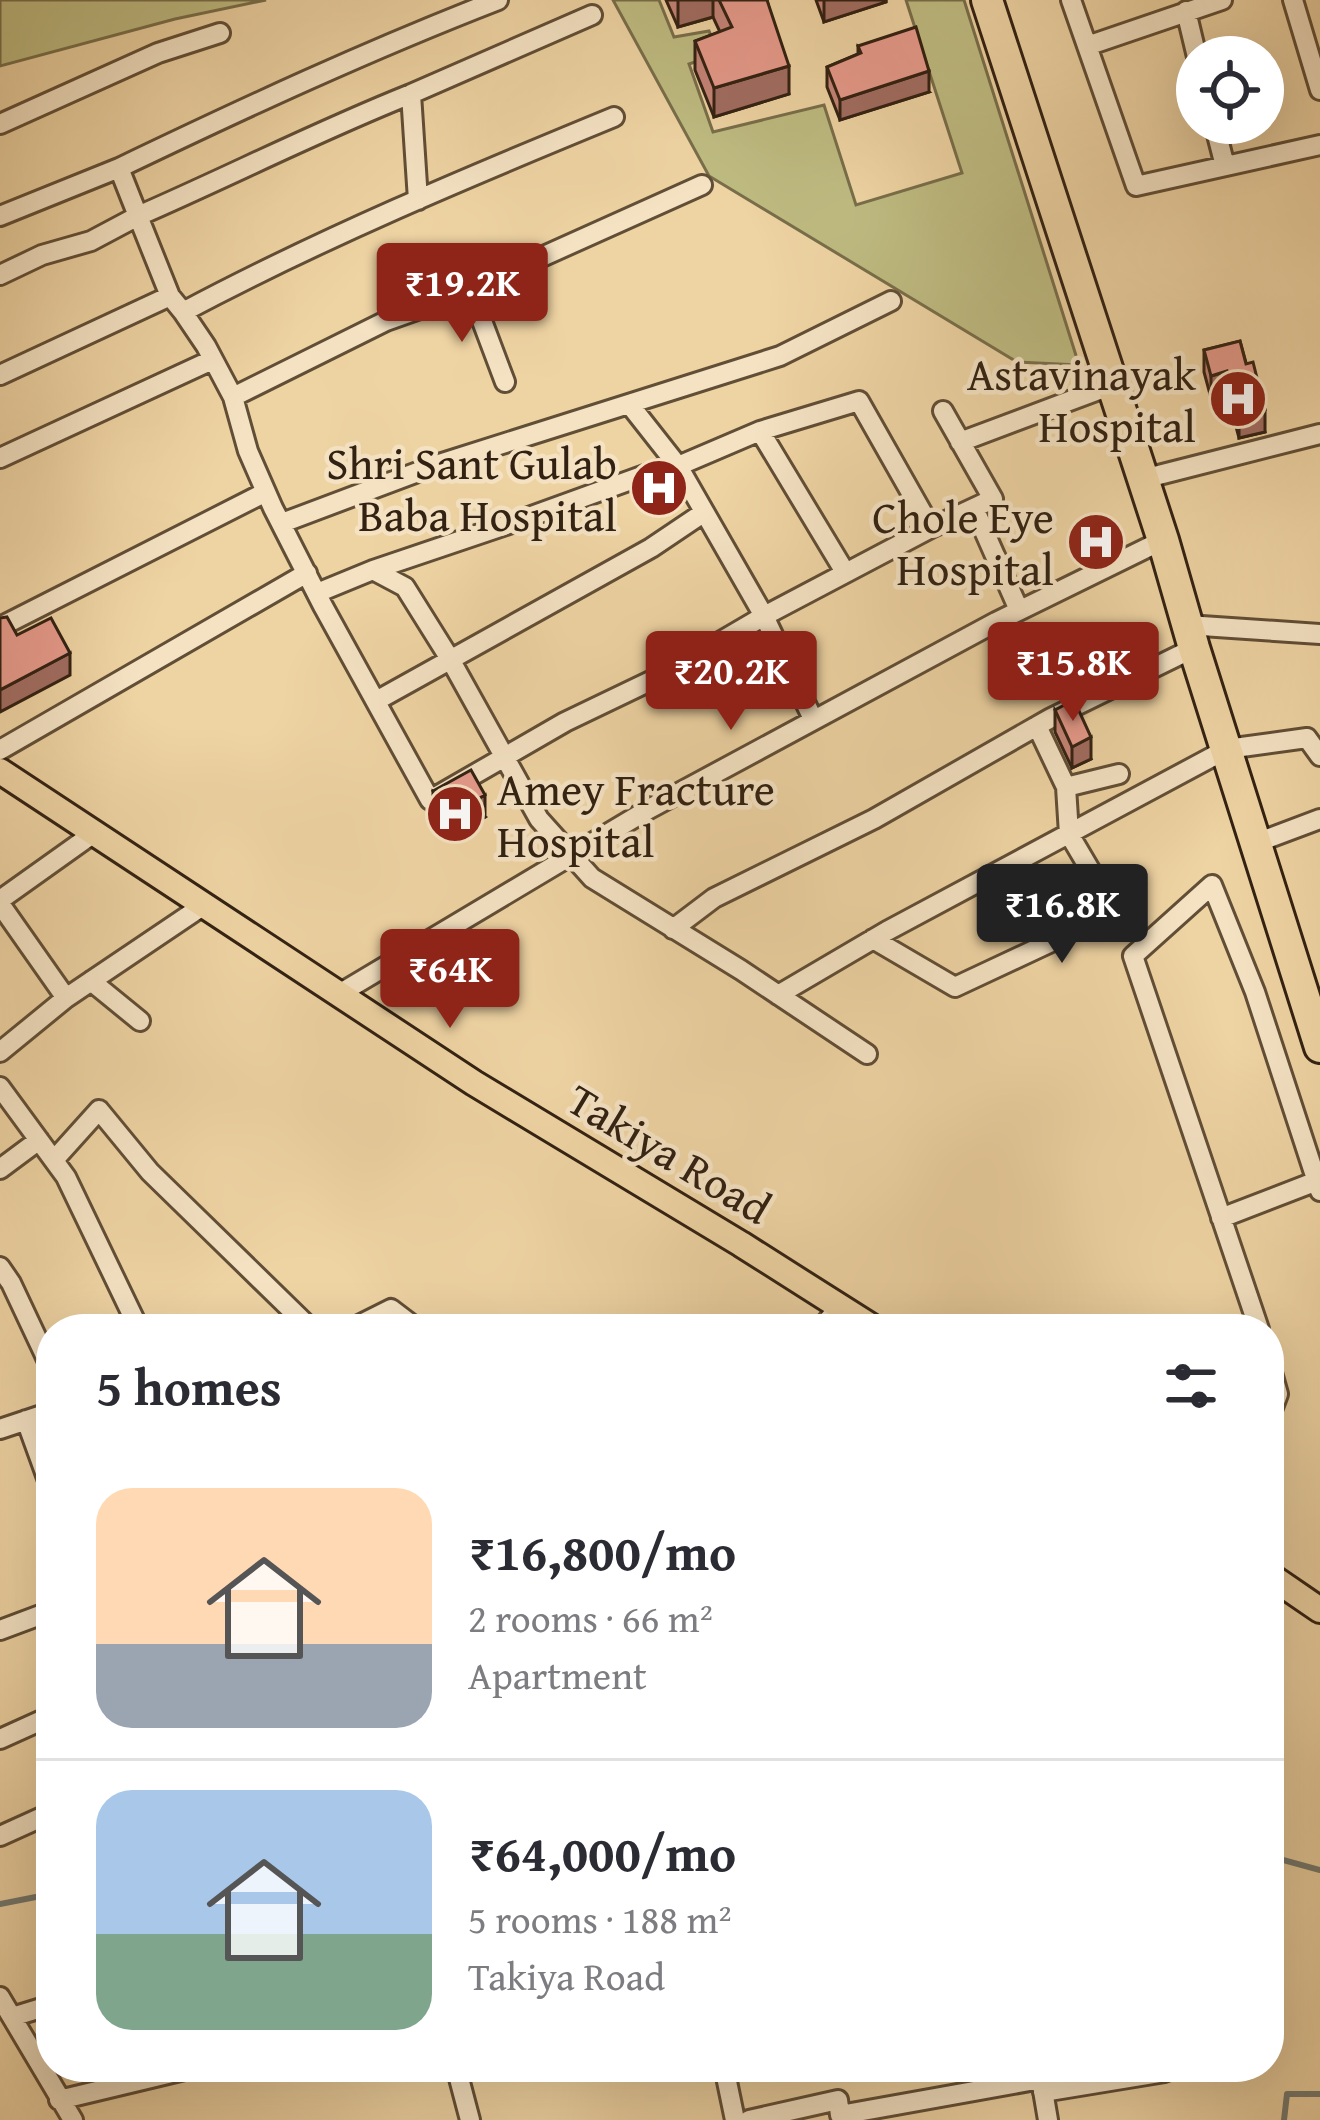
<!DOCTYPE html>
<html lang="en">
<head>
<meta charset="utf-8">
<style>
	:root { --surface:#fff; --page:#f2f2f3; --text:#2b2b33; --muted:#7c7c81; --line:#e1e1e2; --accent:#8f2418 }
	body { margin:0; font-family:"Gentium Book Plus",serif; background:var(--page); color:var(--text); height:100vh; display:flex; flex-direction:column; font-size:45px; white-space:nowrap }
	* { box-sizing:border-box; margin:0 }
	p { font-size:39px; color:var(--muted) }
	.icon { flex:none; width:66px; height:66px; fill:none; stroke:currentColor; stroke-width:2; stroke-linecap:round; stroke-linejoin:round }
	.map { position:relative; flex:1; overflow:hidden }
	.panel { position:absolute; left:36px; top:1314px; width:1248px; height:768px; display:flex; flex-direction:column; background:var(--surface); border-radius:48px; box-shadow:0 12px 48px #0002 }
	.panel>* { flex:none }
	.fabs { position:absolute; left:1176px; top:36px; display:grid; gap:24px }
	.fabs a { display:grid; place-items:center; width:108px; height:108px; border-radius:50%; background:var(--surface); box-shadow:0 12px 48px #0002; font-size:60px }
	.price { position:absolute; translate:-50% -102px; padding:0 27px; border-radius:12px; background:var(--accent); color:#fff; font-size:39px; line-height:78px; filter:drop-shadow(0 3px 6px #0008) }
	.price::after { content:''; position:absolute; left:50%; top:72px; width:36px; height:27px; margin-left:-18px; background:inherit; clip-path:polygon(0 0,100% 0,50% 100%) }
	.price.active { background:#222; color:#fff }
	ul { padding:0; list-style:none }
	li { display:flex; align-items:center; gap:36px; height:300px; padding:0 60px }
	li+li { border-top:3px solid var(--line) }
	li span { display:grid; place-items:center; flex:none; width:336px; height:240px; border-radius:36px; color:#555 }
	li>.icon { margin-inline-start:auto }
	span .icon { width:144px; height:144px; fill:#fffc; stroke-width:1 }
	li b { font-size:51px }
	h2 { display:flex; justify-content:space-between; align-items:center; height:144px; padding:0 60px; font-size:51px }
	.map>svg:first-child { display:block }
</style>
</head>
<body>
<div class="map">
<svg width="1320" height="2120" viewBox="0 0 1320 2120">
	<rect width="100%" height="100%" fill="#eed3a3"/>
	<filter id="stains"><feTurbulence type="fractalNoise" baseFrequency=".00167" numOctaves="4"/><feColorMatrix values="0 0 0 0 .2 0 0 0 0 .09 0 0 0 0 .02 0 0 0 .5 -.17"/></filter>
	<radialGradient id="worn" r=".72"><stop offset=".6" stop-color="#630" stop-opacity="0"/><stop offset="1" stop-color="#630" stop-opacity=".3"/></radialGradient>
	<path fill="#bebb81" stroke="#786e4a" stroke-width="3" d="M0,0H266L175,19L0,66Z
		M613,0H659L674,37L709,31L719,54L689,64L713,132L824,105L856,205L962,173L906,0H964L1079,365L1017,362L709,176Z"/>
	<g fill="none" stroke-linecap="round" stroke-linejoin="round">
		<path stroke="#737a71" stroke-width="6" d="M1269,1856L1320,1870
			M0,1904L51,1894
			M1284,2120L1287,2094H1320"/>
		<defs>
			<path id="minor" d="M1071,0L1136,186L1320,145
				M1293,0L1320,90
				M1186,11L1197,57
				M1087,46L1222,0
				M411,94L592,15
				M614,117C468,177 322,238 183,312L206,346L233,397L386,321L448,299L702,185
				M1214,123L1225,166
				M0,124L158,53L220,33
				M418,200L411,94C318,131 230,176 138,216L119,168C244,108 369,50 498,0
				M0,216L119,168
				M0,275L42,255L91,241L138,216L170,296L183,312
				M470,289L505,382
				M0,375L170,296
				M233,397L248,451L273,508L323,606L430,800L565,722L665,674L764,616L678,466L760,431L859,401L931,528L764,616L813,719
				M760,431L845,572
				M960,442L1112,385
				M0,458L212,360
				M1143,479L1320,434
				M974,508L1019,610
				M282,523L439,464L780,356L891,301
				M931,528L993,499L943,411
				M373,570L405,587L450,659L539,819L592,878L741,970L867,1054
				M317,593L373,570L515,522L664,468L678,466L630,405
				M1187,625L1320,634
				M0,627L266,492
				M376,701L651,548L703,513
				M1037,726L1066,787
				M0,750L307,573
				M1256,843L1320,819
				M0,900L94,833
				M0,904L66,998L204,905
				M673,929L714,898L874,819L1051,718L1194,648
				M873,939L955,987L1064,936L1102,890L1069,834L1066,787L1119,774
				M91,981L140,1021
				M339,994L649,809L996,622L1163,540
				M778,995L887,931L1227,749L1307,738L1320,756
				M0,1052L66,998
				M0,1087L66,1177L139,1329
				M54,1160L99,1110L150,1172L311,1329
				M0,1169L39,1140
				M1221,1218L1317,1181
				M0,1267L11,1283L51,1368
				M351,1329L391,1309L412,1325L413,1329
				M820,1329L840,1307
				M1259,1329L1133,956L1212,885L1255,992L1320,1191
				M1269,1362L1278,1394L1269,1418
				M26,1420L51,1489
				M0,1429L42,1415L51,1417
				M0,1630L51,1611
				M0,1739L51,1716
				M0,1836L51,1813
				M0,1997L73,2120
				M12,2017L51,2005
				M456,2067L470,2120
				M724,2067L735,2120
				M1039,2067L1048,2120
				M1043,2092L1165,2072V2067
				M59,2100L197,2067
				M749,2120L838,2100L840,2115L1041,2079"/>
			<path id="major" d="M0,771L474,1083L741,1244L875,1329
				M1269,1575L1320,1610"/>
			<path id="highway" d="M987,0L1163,540L1194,648L1320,1047"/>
		</defs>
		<use href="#minor" stroke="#614e36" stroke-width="24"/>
		<use href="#major" stroke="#322112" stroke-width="30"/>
		<use href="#highway" stroke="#322112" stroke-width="36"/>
		<use href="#minor" stroke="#f4e2c3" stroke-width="18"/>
		<use href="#major" stroke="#eed3a3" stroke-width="24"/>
		<use href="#highway" stroke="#eed3a3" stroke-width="30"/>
	</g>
	<path fill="#c68478" stroke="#322112" stroke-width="3" d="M666,0H767L789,94L714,117L695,70V41L720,32L713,17L678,27Z
		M816,0H886V2L824,22Z
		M858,46L929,92L840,120L827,87V67L858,54Z
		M1240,341L1265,432L1239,438L1227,393L1211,398L1204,372V350Z
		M650,473L677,491L656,501L650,488Z
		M1055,710L1091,759L1072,768L1055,732Z
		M433,791L485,817L447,838L433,813Z"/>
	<path fill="#a16c61" stroke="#322112" stroke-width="3" d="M678,0H713V17L678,27Z
		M824,0H886V2L824,22Z
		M789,66V94L714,117V88Z
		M929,71V92L840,120V100Z
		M1227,371V393L1211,398V376Z
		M1265,410V432L1239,438V417Z
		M677,477V491L656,501V487Z
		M70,653V675L0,712V690Z
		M1091,737V759L1072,768V747Z
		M485,795V817L447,838V816Z"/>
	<path fill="#e69a8b" stroke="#322112" stroke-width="3" d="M719,0H767L789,66L714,88L695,41L732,27Z
		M916,27L929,71L840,100L827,67L861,53L858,46Z
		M1240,341L1246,364L1253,362L1265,410L1239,417L1227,371L1211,376L1204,350Z
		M671,466L677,477L656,487L650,473Z
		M7,617L17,635L51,618L70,653L0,690V618Z
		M1074,700L1091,737L1072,747L1055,710Z
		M471,770L485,795L447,816L433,791Z"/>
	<defs>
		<symbol id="hospital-disc" viewBox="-11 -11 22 22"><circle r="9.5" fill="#8f2418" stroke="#f4e2c3"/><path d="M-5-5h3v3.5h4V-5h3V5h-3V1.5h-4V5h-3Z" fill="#fff"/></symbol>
	</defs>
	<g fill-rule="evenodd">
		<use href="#hospital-disc" x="1205" y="366" width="66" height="66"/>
		<use href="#hospital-disc" x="626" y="455" width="66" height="66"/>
		<use href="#hospital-disc" x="1063" y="509" width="66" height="66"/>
		<use href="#hospital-disc" x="422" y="781" width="66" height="66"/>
	</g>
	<g text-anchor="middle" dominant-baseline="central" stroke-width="9" stroke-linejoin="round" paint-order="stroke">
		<g font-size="45" fill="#322112" stroke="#f4e2c3" text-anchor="end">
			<text x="1196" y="373">Astavinayak<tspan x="1196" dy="52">Hospital</tspan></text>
			<text x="617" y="462">Shri Sant Gulab<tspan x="617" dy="52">Baba Hospital</tspan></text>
			<text x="1054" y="516">Chole Eye<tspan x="1054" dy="52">Hospital</tspan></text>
			<text x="497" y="788" text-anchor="start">Amey Fracture<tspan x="497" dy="52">Hospital</tspan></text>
		</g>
		<g font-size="45" fill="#322112" stroke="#f4e2c3">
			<text transform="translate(670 1153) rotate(31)">Takiya Road</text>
		</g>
	</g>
	<rect width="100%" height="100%" filter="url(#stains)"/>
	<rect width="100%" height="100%" fill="url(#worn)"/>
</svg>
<div class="fabs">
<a><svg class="icon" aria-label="locate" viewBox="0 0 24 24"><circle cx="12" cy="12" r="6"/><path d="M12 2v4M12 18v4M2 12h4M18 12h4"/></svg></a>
</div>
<b class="price" style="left:462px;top:345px">₹19.2K</b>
<b class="price" style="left:1073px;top:724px">₹15.8K</b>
<b class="price" style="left:731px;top:733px">₹20.2K</b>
<b class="price active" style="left:1062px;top:966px">₹16.8K</b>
<b class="price" style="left:450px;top:1031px">₹64K</b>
<section class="panel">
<h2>5 homes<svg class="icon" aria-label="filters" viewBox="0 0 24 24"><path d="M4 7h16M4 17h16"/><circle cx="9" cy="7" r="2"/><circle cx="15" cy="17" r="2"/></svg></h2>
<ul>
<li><span style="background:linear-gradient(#ffd9b3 65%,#9aa5b1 0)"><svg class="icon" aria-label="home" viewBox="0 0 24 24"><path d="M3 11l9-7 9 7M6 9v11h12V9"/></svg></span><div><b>₹16,800/mo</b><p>2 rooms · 66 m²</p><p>Apartment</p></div></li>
<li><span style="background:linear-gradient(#a9c7e8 60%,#7fa58c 0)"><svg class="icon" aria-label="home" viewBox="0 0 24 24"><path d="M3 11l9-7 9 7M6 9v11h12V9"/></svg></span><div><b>₹64,000/mo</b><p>5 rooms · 188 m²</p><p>Takiya Road</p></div></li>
</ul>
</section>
</div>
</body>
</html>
